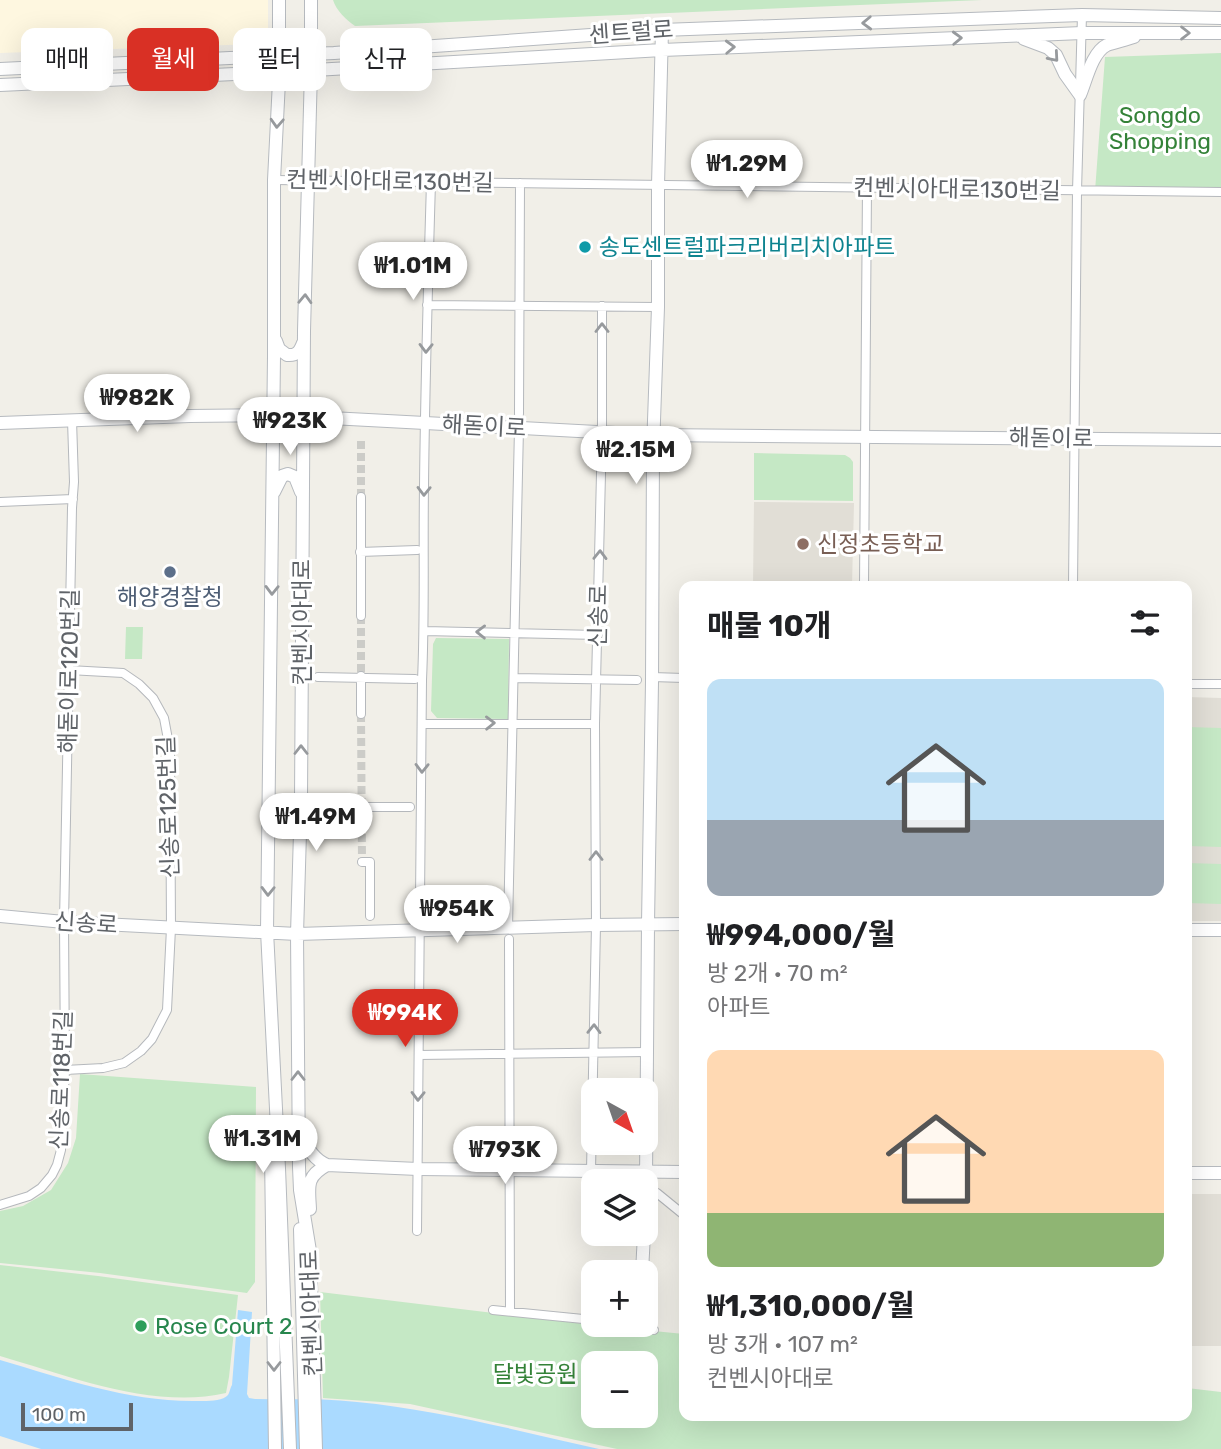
<!DOCTYPE html>
<html lang="ko">
<head>
<meta charset="utf-8">
<style>
	:root { --surface:#fff; --page:#f6f6f6; --text:#202124; --muted:#757577; --accent:#d93025 }
	body { margin:0; font-family:Rubik,"Noto Sans KR",sans-serif; background:var(--page); color:var(--text); height:100vh; display:flex; flex-direction:column; font-size:26px; white-space:nowrap }
	* { box-sizing:border-box; margin:0 }
	p { font-size:23px; color:var(--muted) }
	.icon { flex:none; width:38px; height:38px; fill:none; stroke:currentColor; stroke-width:2; stroke-linecap:round; stroke-linejoin:round }
	.map { position:relative; flex:1; overflow:hidden }
	.panel { position:absolute; left:679px; top:581px; width:513px; height:840px; display:flex; flex-direction:column; background:var(--surface); border-radius:14px; box-shadow:0 7px 28px #0002 }
	.panel>* { flex:none }
	.hud { position:absolute; left:21px; top:28px; width:553px; height:63px; display:flex; gap:14px }
	.needle { width:46px; rotate:140deg }
	.controls { position:absolute; left:581px; top:1078px; display:grid; gap:14px }
	.controls a { display:grid; place-items:center; width:77px; height:77px; border-radius:14px; background:var(--surface); box-shadow:0 7px 28px #0002; font-size:35px }
	.scale { position:absolute; left:21px; bottom:18px; width:112px; box-sizing:border-box; padding-left:7px; border:4px solid #5f6368; border-top:0; font-size:19px; line-height:24px; white-space:nowrap; color:#5f6368; -webkit-text-stroke:5px #fff; paint-order:stroke }
	.price { position:absolute; translate:-50% -60px; padding:0 16px; border-radius:24px; background:#fff; color:#222; font-size:23px; line-height:46px; filter:drop-shadow(0 2px 4px #0008) }
	.price::after { content:''; position:absolute; left:50%; top:42px; width:21px; height:16px; margin-left:-10px; background:inherit; clip-path:polygon(0 0,100% 0,50% 100%) }
	.price.selected { background:var(--accent); color:#fff }
	ul { padding:0; list-style:none }
	li { display:grid; align-content:center; gap:14px; height:371px; padding:0 28px }
	li span { display:grid; place-items:center; height:217px; border-radius:14px; color:#555 }
	li>.icon { margin-inline-start:auto }
	span .icon { width:126px; height:126px; fill:#fffc; stroke-width:1 }
	li b { font-size:30px }
	h2 { display:flex; justify-content:space-between; align-items:center; height:84px; padding:0 28px; font-size:30px }
	.tag { padding:0 24px; border-radius:14px; background:var(--surface); box-shadow:0 7px 28px #0002; font-size:24px; line-height:63px }
	.tag.selected { background:var(--accent); color:#fff }
	.map>svg:first-child { display:block }
</style>
</head>
<body>
<div class="map">
<svg width="1221" height="1449" viewBox="0 0 1221 1449">
	<rect width="100%" height="100%" fill="#f1efe8"/>
	<path fill="#fef7e0" d="M0,0H268V34L256,44L0,53Z"/>
	<path fill="#e1ded6" d="M754,502L854,503L852,586H753Z
		M1187,697L1221,698V921H1187Z
		M1187,1194H1221V1346H1187Z"/>
	<path fill="#c5e8c5" fill-rule="evenodd" d="M333,0H982L355,26C346,20 336,10 333,0Z
		M1221,53V188L1095,191L1105,57Z
		M754,453L845,455L850,458L853,462V501L754,500Z
		M126,627H143L142,659H125Z
		M436,638L509,639L508,719L437,718L431,711L433,644Z
		M1187,727L1221,728V847L1187,846Z
		M1187,863L1221,864V904L1187,903Z
		M80,1074L256,1087L255,1282L247,1293L100,1273L0,1263V1211L23,1206L51,1190L68,1163L76,1138Z
		M0,1265L98,1276L238,1295L229,1377L226,1393C154,1410 69,1376 0,1356Z
		M320,1292L593,1325L684,1334V1416H1186L1187,1388L1221,1392V1449H617L410,1404L323,1398ZM593,1363H646V1416H593Z"/>
	<path fill="#aadaff" d="M238,1310L252,1312L247,1394L249,1398L255,1399C289,1400 323,1398 357,1402C439,1410 519,1431 599,1449H41L0,1436V1360C65,1379 129,1402 197,1401C205,1401 222,1402 228,1395C229,1394 231,1386 232,1385Z"/>
	<g fill="none" stroke-linecap="round" stroke-linejoin="round">
		<path stroke="#ccccc8" stroke-width="8" stroke-dasharray="8 4" stroke-linecap="butt" d="M361,497V440
			M361,616V673
			M361,714L362,862"/>
		<defs>
			<path id="street" d="M274,180L1221,192
				M427,305L658,307
				M519,414L520,183
				M0,502L73,499
				M360,552L417,550
				M864,586L867,187
				M1073,586L1077,191L1082,15
				M361,616V497
				M425,631L598,635
				M361,676V714
				M318,677L415,679
				M652,677L684,678
				M514,678L637,680
				M1186,684H1221
				M422,724H595
				M361,807H410
				M362,862H370V916
				M508,927L519,428
				M509,939L510,1311
				M419,1055L647,1052
				M65,1070L103,1068L124,1063L141,1051L152,1039L167,1010L171,928L170,750L164,718L153,698L139,684L123,673L69,670
				M591,1171L596,925L595,724L602,432V306
				M657,1193L684,1215
				M0,1205L29,1196L41,1188L52,1175L57,1165L61,1150L65,1070L64,922L72,508L74,482L72,420
				M417,1231L422,680C425,615 423,551 424,487C425,385 428,283 431,182
				M493,1310L593,1320
				M642,1325H649L654,1330"/>
			<path id="secondary" d="M279,0V81L274,180V356L267,931L279,1168L290,1449
				M311,0V70L304,331L301,799L297,934L299,1167L300,1190L310,1251L316,1449
				M1024,39L1048,48L1056,55L1065,74L1080,95
				M0,69L334,53L662,30L1082,15L1221,18
				M0,85L280,72L662,50L1082,33H1221
				M1080,95C1086,81 1092,52 1107,45C1115,42 1126,40 1134,37
				M276,341L279,349L287,355C297,356 300,351 303,343
				M0,423L190,416L274,415L653,435L1221,440
				M274,492L282,476L288,474L295,477L301,492
				M0,916L64,922L297,934L596,925L684,924
				M1186,930H1221
				M301,1135C308,1148 313,1159 327,1165L418,1169L684,1172
				M271,1154L275,1449
				M1186,1173H1221
				M646,1181L648,924L652,682L653,449L658,307V185L662,30
				M310,1209C309,1187 305,1177 327,1165
				M300,1229L306,1449
				M642,1272L644,1234"/>
		</defs>
		<use href="#street" stroke="#b5b8bc" stroke-width="10"/>
		<use href="#secondary" stroke="#b6babf" stroke-width="14"/>
		<use href="#street" stroke="#fff" stroke-width="8"/>
		<use href="#secondary" stroke="#fff" stroke-width="12"/>
	</g>
	<defs><path id="oneway-chevron" d="M-2-3.5L2.5 0L-2 3.5" fill="none" stroke-width="1.6" stroke-linecap="round" stroke-linejoin="round" transform="scale(1.75)"/></defs>
	<g stroke="#979a9d">
		<use href="#oneway-chevron" transform="translate(867 23) rotate(178)"/>
		<use href="#oneway-chevron" transform="translate(1185 33)"/>
		<use href="#oneway-chevron" transform="translate(957 38) rotate(-2)"/>
		<use href="#oneway-chevron" transform="translate(730 47) rotate(-2)"/>
		<use href="#oneway-chevron" transform="translate(1054 57) rotate(49)"/>
		<use href="#oneway-chevron" transform="translate(277 123) rotate(93)"/>
		<use href="#oneway-chevron" transform="translate(305 299) rotate(-88)"/>
		<use href="#oneway-chevron" transform="translate(602 328) rotate(-90)"/>
		<use href="#oneway-chevron" transform="translate(426 348) rotate(91)"/>
		<use href="#oneway-chevron" transform="translate(424 491) rotate(91)"/>
		<use href="#oneway-chevron" transform="translate(600 555) rotate(-89)"/>
		<use href="#oneway-chevron" transform="translate(272 590) rotate(91)"/>
		<use href="#oneway-chevron" transform="translate(481 632) rotate(-179)"/>
		<use href="#oneway-chevron" transform="translate(490 723) rotate(-1)"/>
		<use href="#oneway-chevron" transform="translate(301 750) rotate(-90)"/>
		<use href="#oneway-chevron" transform="translate(422 768) rotate(91)"/>
		<use href="#oneway-chevron" transform="translate(596 856) rotate(-90)"/>
		<use href="#oneway-chevron" transform="translate(268 891) rotate(91)"/>
		<use href="#oneway-chevron" transform="translate(594 1029) rotate(-89)"/>
		<use href="#oneway-chevron" transform="translate(298 1076) rotate(-90)"/>
		<use href="#oneway-chevron" transform="translate(418 1096) rotate(91)"/>
		<use href="#oneway-chevron" transform="translate(274 1366) rotate(90)"/>
	</g>
	<circle fill="#0f9aa8" stroke="#fff" stroke-width="2.5" cx="585" cy="247" r="7"/>
	<circle fill="#8d6e63" stroke="#fff" stroke-width="2.5" cx="803" cy="544" r="7"/>
	<circle fill="#5c6f8a" stroke="#fff" stroke-width="2.5" cx="170" cy="572" r="7"/>
	<circle fill="#2e9e5b" stroke="#fff" stroke-width="2.5" cx="141" cy="1326" r="7"/>
	<g text-anchor="middle" dominant-baseline="central" stroke-width="6" stroke-linejoin="round" paint-order="stroke">
		<g font-size="23" fill="#5f6368" stroke="#fff">
			<text transform="translate(631 32) rotate(-4)">센트럴로</text>
			<text transform="translate(390 181) rotate(1)">컨벤시아대로130번길</text>
			<text transform="translate(957 189) rotate(1)">컨벤시아대로130번길</text>
			<text transform="translate(484 426) rotate(3)">해돋이로</text>
			<text transform="translate(1051 438) rotate(1)">해돋이로</text>
			<text transform="translate(598 616) rotate(-89)">신송로</text>
			<text transform="translate(302 622) rotate(-90)">컨벤시아대로</text>
			<text transform="translate(69 671) rotate(-89)">해돋이로120번길</text>
			<text transform="translate(168 807) rotate(-92)">신송로125번길</text>
			<text transform="translate(86 923) rotate(4)">신송로</text>
			<text transform="translate(61 1080) rotate(-88)">신송로118번길</text>
			<text transform="translate(311 1313) rotate(-92)">컨벤시아대로</text>
		</g>
		<g font-size="23" fill="#348238" stroke="#fff">
			<text x="1160" y="115">Songdo<tspan x="1160" dy="26">Shopping</tspan></text>
			<text x="535" y="1374">달빛공원</text>
		</g>
		<g font-size="23" fill="#0d838f" stroke="#fff" text-anchor="start">
			<text x="599" y="247">송도센트럴파크리버리치아파트</text>
		</g>
		<g font-size="23" fill="#785e54" stroke="#fff" text-anchor="start">
			<text x="817" y="544">신정초등학교</text>
		</g>
		<g font-size="23" fill="#4e5e75" stroke="#fff">
			<text x="170" y="597">해양경찰청</text>
		</g>
		<g font-size="23" fill="#27864d" stroke="#fff" text-anchor="start">
			<text x="155" y="1326">Rose Court 2</text>
		</g>
	</g>
</svg>
<div class="controls">
<a><svg class="needle" viewBox="-14 -14 28 28"><path d="M0-13l5 13h-10z" fill="#e53935"/><path d="M0 13l5-13h-10z" fill="#757577"/></svg></a>
<a><svg class="icon" aria-label="layers" viewBox="0 0 24 24"><path d="M12 4l9 5-9 5-9-5zM3 14l9 5 9-5"/></svg></a>
<a>+</a>
<a>−</a>
</div>
<div class="scale">100 m</div>
<b class="price" style="left:747px;top:200px">₩1.29M</b>
<b class="price" style="left:413px;top:302px">₩1.01M</b>
<b class="price" style="left:137px;top:434px">₩982K</b>
<b class="price" style="left:290px;top:457px">₩923K</b>
<b class="price" style="left:636px;top:486px">₩2.15M</b>
<b class="price" style="left:316px;top:853px">₩1.49M</b>
<b class="price" style="left:457px;top:945px">₩954K</b>
<b class="price selected" style="left:405px;top:1049px">₩994K</b>
<b class="price" style="left:263px;top:1175px">₩1.31M</b>
<b class="price" style="left:505px;top:1186px">₩793K</b>
<div class="hud">
<a class="tag">매매</a>
<a class="tag selected">월세</a>
<a class="tag">필터</a>
<a class="tag">신규</a>
</div>
<section class="panel">
<h2>매물 10개<svg class="icon" aria-label="filters" viewBox="0 0 24 24"><path d="M4 7h16M4 17h16"/><circle cx="9" cy="7" r="2"/><circle cx="15" cy="17" r="2"/></svg></h2>
<ul>
<li><span style="background:linear-gradient(#bfe0f5 65%,#9aa5b1 0)"><svg class="icon" aria-label="home" viewBox="0 0 24 24"><path d="M3 11l9-7 9 7M6 9v11h12V9"/></svg></span><div><b>₩994,000/월</b><p>방 2개 · 70 m²</p><p>아파트</p></div></li>
<li><span style="background:linear-gradient(#ffd9b3 75%,#8fb573 0)"><svg class="icon" aria-label="home" viewBox="0 0 24 24"><path d="M3 11l9-7 9 7M6 9v11h12V9"/></svg></span><div><b>₩1,310,000/월</b><p>방 3개 · 107 m²</p><p>컨벤시아대로</p></div></li>
</ul>
</section>
</div>
</body>
</html>
